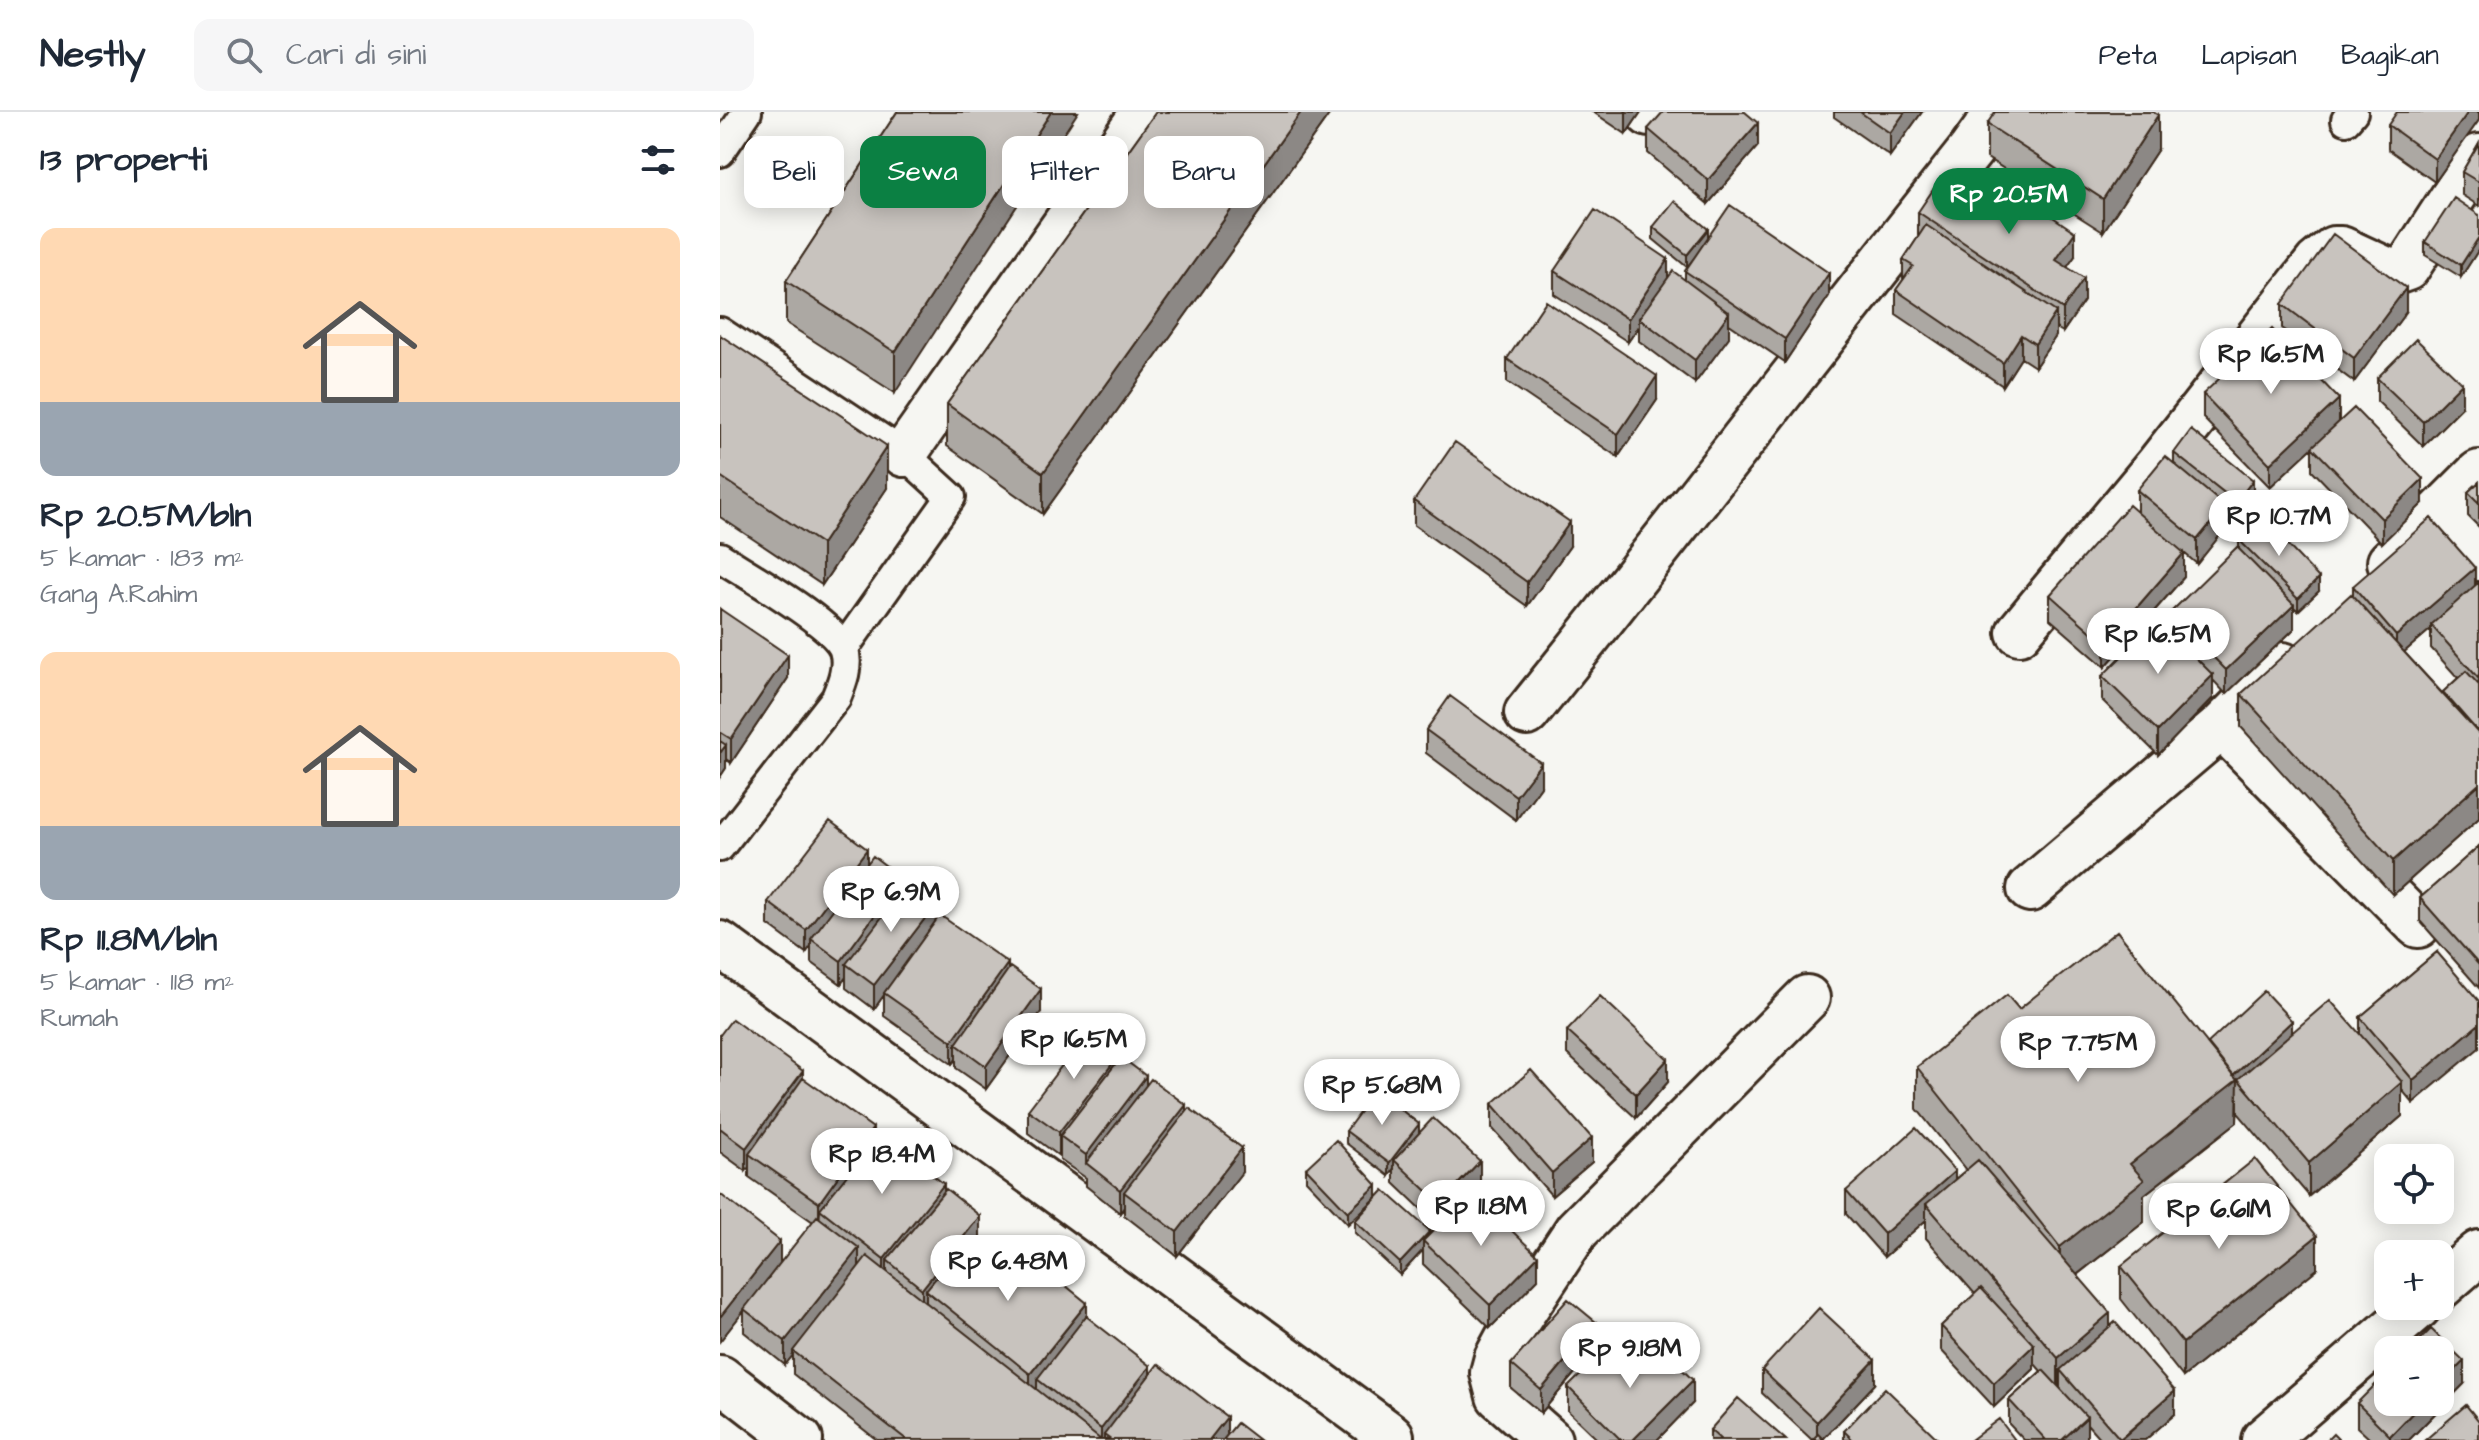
<!DOCTYPE html>
<html lang="id">
<head>
<meta charset="utf-8">
<style>
	:root { --surface:#fff; --page:#f6f6f7; --text:#1f2937; --muted:#747a83; --line:#e0e1e3; --accent:#0b8043 }
	body { margin:0; font-family:"Architects Daughter",sans-serif; background:var(--page); color:var(--text); height:100vh; display:flex; flex-direction:column; font-size:30px; white-space:nowrap }
	* { box-sizing:border-box; margin:0 }
	p { font-size:26px; color:var(--muted) }
	.icon { flex:none; width:44px; height:44px; fill:none; stroke:currentColor; stroke-width:2; stroke-linecap:round; stroke-linejoin:round }
	.map { position:relative; flex:1; overflow:hidden }
	.drawer { display:flex; flex-direction:column; background:var(--surface); width:720px }
	.drawer>* { flex:none }
	.guide { position:absolute; left:24px; top:24px; width:760px; height:72px; display:flex; gap:16px }
	.tools { position:absolute; left:1654px; top:1032px; display:grid; gap:16px }
	.tools a { display:grid; place-items:center; width:80px; height:80px; border-radius:16px; background:var(--surface); box-shadow:0 4px 20px #0003; font-size:40px }
	.price { position:absolute; translate:-50% -68px; padding:0 18px; border-radius:28px; background:#fff; color:#222; font-size:26px; line-height:52px; filter:drop-shadow(0 2px 4px #0008) }
	.price::after { content:''; position:absolute; left:50%; top:48px; width:24px; height:18px; margin-left:-12px; background:inherit; clip-path:polygon(0 0,100% 0,50% 100%) }
	.price.current { background:var(--accent); color:#fff }
	ul { padding:0; list-style:none }
	li { display:grid; align-content:center; gap:16px; height:424px; padding:0 40px }
	li span { display:grid; place-items:center; height:248px; border-radius:16px; color:#555 }
	li>.icon { margin-inline-start:auto }
	span .icon { width:144px; height:144px; fill:#fffc; stroke-width:1 }
	li b { font-size:34px }
	h2 { display:flex; justify-content:space-between; align-items:center; height:96px; padding:0 40px; font-size:34px }
	.chip { padding:0 28px; border-radius:16px; background:var(--surface); box-shadow:0 4px 20px #0003; font-size:28px; line-height:72px }
	.chip.current { background:var(--accent); color:#fff }
	header { display:flex; align-items:center; gap:48px; box-sizing:border-box; height:112px; padding:0 40px; background:var(--surface); border-bottom:2px solid var(--line) }
	header strong { font-size:38px }
	nav { display:flex; gap:44px; margin-inline-start:auto; font-size:28px }
	.search { width:560px; height:72px; background:var(--page); display:flex; align-items:center; gap:20px; box-sizing:border-box; padding:0 28px; border-radius:16px; color:var(--muted); font-size:30px }
	main { display:flex; flex:1; min-height:0 }
	.map>svg:first-child { display:block }
</style>
</head>
<body>
<header>
<strong>Nestly</strong>
<div class="search"><svg class="icon" aria-label="search" viewBox="0 0 24 24"><circle cx="10" cy="10" r="6"/><path d="M15 15l6 6"/></svg>Cari di sini</div>
<nav><a>Peta</a><a>Lapisan</a><a>Bagikan</a></nav>
</header>
<main>
<section class="drawer">
<h2>13 properti<svg class="icon" aria-label="filters" viewBox="0 0 24 24"><path d="M4 7h16M4 17h16"/><circle cx="9" cy="7" r="2"/><circle cx="15" cy="17" r="2"/></svg></h2>
<ul>
<li><span style="background:linear-gradient(#ffd9b3 70%,#9aa5b1 0)"><svg class="icon" aria-label="home" viewBox="0 0 24 24"><path d="M3 11l9-7 9 7M6 9v11h12V9"/></svg></span><div><b>Rp 20.5M/bln</b><p>5 kamar · 183 m²</p><p>Gang A.Rahim</p></div></li>
<li><span style="background:linear-gradient(#ffd9b3 70%,#9aa5b1 0)"><svg class="icon" aria-label="home" viewBox="0 0 24 24"><path d="M3 11l9-7 9 7M6 9v11h12V9"/></svg></span><div><b>Rp 11.8M/bln</b><p>5 kamar · 118 m²</p><p>Rumah</p></div></li>
</ul>
</section>
<div class="map">
<svg width="1759" height="1328" viewBox="0 0 1759 1328">
	<rect width="100%" height="100%" fill="#f6f6f2"/>
	<filter id="ink" filterUnits="userSpaceOnUse"><feTurbulence type="fractalNoise" baseFrequency=".0125" numOctaves="2"/><feDisplacementMap in="SourceGraphic" scale="16" xChannelSelector="R" yChannelSelector="G"/><feConvolveMatrix kernelMatrix="1 2 1 2 8 2 1 2 1" color-interpolation-filters="sRGB"/></filter>
	<g filter="url(#ink)">
		<g fill="none" stroke-linecap="round" stroke-linejoin="round">
			<defs>
				<path id="lane" d="M1626,8L1633,0
					M0,40L27,0
					M0,220L184,342L231,385L124,536
					M0,445C26,462 115,512 124,538C129,554 122,571 116,586L0,735"/>
				<path id="street" d="M929,2L931,0
					M184,342L424,0
					M1721,400L1759,446
					M1670,450L1759,361
					M1299,520L1438,353L1597,151L1614,137H1621L1673,161L1687,156L1759,45
					M1563,553L1502,614L1698,813
					M807,601C957,415 1102,225 1251,38L1278,0
					M1310,777L1502,614
					M0,832L671,1324L667,1328
					M0,1266L80,1328
					M829,1328L779,1284L773,1261L777,1246L797,1209L857,1118L1087,886"/>
				<path id="primary" d="M1720,1175L1759,1141
					M1544,1328L1699,1194"/>
			</defs>
			<use href="#lane" stroke="#3b2a1e" stroke-width="34"/>
			<use href="#street" stroke="#3b2a1e" stroke-width="50"/>
			<use href="#primary" stroke="#3b2a1e" stroke-width="50"/>
			<use href="#lane" stroke="#f6f6f2" stroke-width="28"/>
			<use href="#street" stroke="#f6f6f2" stroke-width="44"/>
			<use href="#primary" stroke="#f6f6f2" stroke-width="44"/>
		</g>
		<path fill="#aca8a3" stroke="#3b2a1e" stroke-width="2" fill-rule="evenodd" d="M177,0L175,281L66,211V169Z
			M436,0H611L323,402L227,334V292Z
			M873,0H921L906,22Z
			M1114,0H1202L1170,44L1114,5Z
			M1759,0V8L1715,70L1668,37V13Z
			M1267,12L1438,37L1383,120L1267,46Z
			M928,17L1038,34L988,92L928,41Z
			M1759,31V94L1742,83V60Z
			M1253,92L1355,144L1347,155L1364,189L1343,220L1336,216V224L1315,255L1301,246L1283,274L1176,202V178L1183,168V148L1199,124L1198,123V100Z
			M1759,103V137L1741,165L1705,143V130Z
			M933,115L988,126L1109,184L1065,250L1009,212V225L975,271L919,229V214L908,230L834,182V159L948,166L965,168V159L973,148L967,155L933,127Z
			M1562,192L1686,200L1634,270L1562,216Z
			M0,223L167,376L102,473L0,405Z
			M787,247L937,288L898,345L787,270Z
			M1657,266L1742,295L1703,334L1657,289Z
			M1483,282L1619,310L1703,391L1662,431L1592,358V336L1550,375L1483,306Z
			M1454,341L1533,380L1516,402L1503,392L1505,417L1477,452L1464,441V465L1385,555L1330,507V483L1417,400V378L1454,351Z
			M1759,370V415L1748,404V380Z
			M694,389L850,434L807,494L694,413Z
			M1519,428L1599,479L1578,499L1574,495V517L1506,582L1493,568V586L1438,643L1382,588V564L1450,520V501L1519,437Z
			M1759,470V706L1673,783L1521,615V582L1633,484V474H1755ZM1711,517V536L1738,566L1723,580V582L1684,540Z
			M0,497L68,566L11,651L6,647V656L0,665Z
			M706,618L821,674L796,708L706,641Z
			M1759,734V876L1700,809V786Z
			M147,751L182,779L216,808L288,858L321,900L266,977L236,956V947L232,952L164,904V883L154,897L126,876V865L121,872L91,850V834L86,841L48,813V790Z
			M1717,840L1693,991L1682,978V1004L1589,1084L1518,1001V984L1517,1010L1424,1083V1110L1357,1163L1390,1215L1455,1302L1425,1328H1381L1367,1312V1328H1304L1289,1312V1288L1321,1259L1314,1251V1257L1274,1295L1221,1238V1214L1255,1182L1206,1126V1108L1164,1145L1126,1102V1079L1235,1067L1246,1058L1197,997V955L1299,897L1487,932L1572,921L1640,922V905Z
			M847,919L948,970L916,1006L847,942Z
			M0,923L83,967L153,1031L224,1079L260,1128L253,1137L284,1161L367,1206L430,1263L507,1323L539,1328H157L73,1262V1243L65,1253L24,1220V1198L0,1229L93,1110L29,1065V1055L26,1059L0,1040Z
			M400,948L426,973L466,1000L522,1060L457,1144L404,1103V1095L400,1101L366,1074V1066L340,1048V1042L339,1044L308,1021V998Z
			M772,992L872,1050L832,1084L772,1016Z
			M626,1019L699,1022L760,1073L752,1081L818,1167L770,1216L703,1152V1138L680,1163L635,1121V1109L710,1122L718,1113L674,1071V1056L669,1064L626,1031Z
			M586,1056L657,1085L628,1112L586,1068Z
			M1401,1154L1597,1157L1463,1265L1401,1187Z
			M877,1235L821,1301L791,1276V1252Z
			M909,1258L973,1291L937,1328H878L848,1299V1275Z
			M1042,1258L1155,1272L1103,1327L1092,1328L1042,1281Z
			M1744,1272L1689,1328H1651L1637,1315V1291Z
			M990,1318L1066,1328H990Z
			M1124,1319L1219,1328H1124Z"/>
		<path fill="#8c8885" stroke="#3b2a1e" stroke-width="2" d="M331,0H358L175,281V240Z
			M581,0H611L323,402V361Z
			M906,0H921L906,22Z
			M1185,0H1202L1170,44V21Z
			M1748,0H1759V8L1715,70V47Z
			M1438,3V37L1383,120V87Z
			M1038,11V34L988,92V68Z
			M988,117V129L967,155V143Z
			M1355,120V144L1336,171V148Z
			M1759,125V137L1741,165V153Z
			M948,147V170L919,206V214L908,230V207Z
			M1109,161V184L1065,250V227Z
			M1364,166V189L1343,220V197Z
			M1686,176V200L1634,270V246Z
			M1336,200V224L1315,255V232Z
			M1009,201V225L975,271V248Z
			M1301,223V246L1283,274V251Z
			M937,264V288L898,345V322Z
			M1742,271V295L1703,334V310Z
			M1619,287V311L1550,375V352Z
			M167,334V376L102,473V432Z
			M1703,367V391L1662,431V407Z
			M1533,368V380L1516,402V390Z
			M1505,394V417L1477,452V428Z
			M850,410V434L807,494V470Z
			M1464,441V465L1385,555V532Z
			M1755,456V480L1711,513V517L1676,547V524Z
			M1599,466V479L1578,499V487Z
			M1574,493V517L1506,582V558Z
			M68,543V566L11,651V627Z
			M1493,563V586L1438,643V619Z
			M6,633V656L0,665V641Z
			M821,651V674L796,708V684Z
			M1759,672V706L1673,783V749Z
			M147,737V760L91,827V834L86,841V818Z
			M182,766V790L126,852V865L121,872V849Z
			M216,792V815L164,881V883L154,897V873Z
			M288,851V874L236,932V947L232,952V929Z
			M321,877V900L266,977V954Z
			M1572,909V932L1518,967L1517,1010L1424,1083V1110L1340,1176V1135L1410,1052L1513,964Z
			M1759,912V936L1693,991V968Z
			M400,942V966L340,1024V1042L339,1044V1020Z
			M948,947V970L916,1006V982Z
			M83,959V982L29,1042V1055L26,1059V1036Z
			M426,964V988L366,1051V1043Z
			M1682,970V1004L1589,1084V1051Z
			M466,993V1017L404,1080V1095L400,1101V1078Z
			M699,1012V1024L674,1048V1056L669,1064V1051Z
			M153,1016V1040L100,1097L99,1115V1091Z
			M872,1026V1050L832,1084V1061Z
			M522,1036V1060L457,1144V1120Z
			M760,1049V1073L720,1115V1091Z
			M1235,1059V1083L1206,1092V1108L1164,1145V1122Z
			M224,1072V1096L167,1148V1165L164,1170V1147Z
			M657,1073V1085L628,1112V1100Z
			M260,1104V1128L214,1185L206,1178V1195L202,1200V1177Z
			M710,1119V1131L703,1129V1138L680,1163V1151Z
			M1597,1124V1157L1463,1265V1231Z
			M60,1129V1153L0,1229V1205Z
			M139,1136V1160L73,1239V1243L65,1253V1229Z
			M818,1144V1167L770,1216V1193Z
			M367,1191V1214L317,1267V1277L310,1285V1262Z
			M1390,1201V1235L1340,1258V1277L1338,1279V1246Z
			M877,1211V1235L821,1301V1278Z
			M1314,1233V1257L1274,1295V1271Z
			M1155,1248V1272L1102,1328H1097V1310Z
			M1744,1249V1272L1689,1328H1670V1324L1703,1290H1720V1273Z
			M430,1254V1277L384,1323V1328H381V1317Z
			M973,1268V1291L937,1328H913Z
			M1455,1279V1302L1425,1328H1400Z
			M507,1305V1328H489Z
			M1367,1305V1328H1342Z"/>
		<path fill="#c8c3be" stroke="#3b2a1e" stroke-width="2" d="M177,0H331L175,240L66,169Z
			M436,0H581L323,361L227,292Z
			M943,0H1025L1038,11L988,68L928,17Z
			M1140,0H1185L1170,21Z
			M1275,0H1433L1438,3L1383,87L1267,12Z
			M1677,0H1748L1715,47L1668,13Z
			M1759,31V70L1742,60Z
			M1272,64L1355,120L1336,148L1364,166L1343,197L1198,100L1219,69L1253,92Z
			M1734,86L1759,103V125L1741,153L1705,130Z
			M954,89L988,117L967,143L933,115Z
			M1010,93L1109,161L1065,227L965,159Z
			M875,98L948,147L908,207L834,159Z
			M1206,113L1336,200L1315,232L1301,223L1283,251L1176,178L1193,154L1183,148Z
			M1613,122L1686,176L1634,246L1562,192Z
			M953,159L1009,201L975,248L919,206Z
			M826,189L937,264L898,322L787,247Z
			M1552,217L1619,287L1550,352L1483,282Z
			M0,223L167,334L102,432L0,364Z
			M1696,227L1742,271L1703,310L1657,266Z
			M1634,296L1703,367L1662,407L1592,335Z
			M1471,318L1533,368L1516,390L1454,341Z
			M735,330L850,410L807,470L694,389Z
			M1445,344L1505,394L1477,428L1417,378Z
			M1759,370V391L1748,380Z
			M1409,393L1464,441L1385,532L1330,483Z
			M1542,406L1599,466L1578,487L1519,428Z
			M1711,406L1755,456L1676,524L1633,474Z
			M1517,435L1574,493L1506,558L1450,501Z
			M1759,470V567L1711,513Z
			M1631,482L1759,622V672L1673,749L1521,582Z
			M0,497L68,543L11,627L0,620Z
			M1438,508L1493,563L1438,619L1382,564Z
			M1746,559L1759,573V621L1723,580Z
			M730,584L821,651L796,684L706,618Z
			M0,629L6,633L0,641Z
			M110,709L147,737L86,818L48,790Z
			M1759,734V853L1700,786Z
			M153,744L182,766L121,849L91,827Z
			M188,771L216,792L154,873L126,852Z
			M220,803L288,851L232,929L164,881Z
			M1397,819L1517,968L1410,1052L1424,1068L1340,1135L1197,955L1287,883L1299,897Z
			M1717,840L1759,889V912L1693,968L1640,905Z
			M290,855L321,877L266,954L236,932Z
			M1544,879L1572,909L1513,964L1487,932Z
			M880,884L948,947L916,982L847,919Z
			M1610,888L1682,970L1589,1051L1518,967Z
			M12,907L83,959L26,1036L0,1016V923Z
			M369,918L400,942L339,1020L308,998Z
			M401,945L426,964L366,1043L340,1024Z
			M811,958L872,1026L832,1061L772,992Z
			M83,966L153,1016L99,1091L29,1042Z
			M431,967L466,993L400,1078L366,1051Z
			M656,978L699,1012L669,1051L626,1019Z
			M469,996L522,1036L457,1120L404,1080Z
			M713,1006L760,1049L720,1091L674,1048Z
			M1196,1016L1235,1059L1164,1122L1126,1079Z
			M160,1022L224,1072L164,1147L100,1097Z
			M616,1028L657,1073L628,1100L586,1056Z
			M1535,1047L1597,1124L1463,1231L1401,1154Z
			M1258,1048L1390,1201L1338,1246L1206,1092Z
			M226,1077L260,1104L202,1177L167,1148Z
			M664,1078L710,1119L680,1151L635,1109Z
			M752,1080L818,1144L770,1193L703,1129Z
			M0,1082L60,1129L0,1205Z
			M97,1104L139,1136L65,1229L24,1197Z
			M245,1130L284,1161L302,1138L367,1191L310,1262L206,1178Z
			M147,1144L381,1328H187L73,1239Z
			M1261,1176L1314,1233L1274,1271L1221,1214Z
			M848,1187L877,1211L821,1278L791,1252Z
			M1099,1196L1155,1248L1097,1310L1042,1258Z
			M366,1204L430,1254L381,1317L317,1267Z
			M1395,1210L1455,1279L1400,1327L1340,1258Z
			M1711,1217L1744,1249L1720,1273V1238H1690Z
			M935,1231L973,1268L913,1328H901L848,1275L887,1237L909,1258Z
			M438,1252L507,1305L489,1328H391L384,1323Z
			M1323,1258L1367,1305L1342,1328H1326L1289,1288Z
			M1668,1260V1290H1703L1670,1324L1637,1291Z
			M1165,1276L1219,1328H1133L1124,1319Z
			M1018,1286L1066,1328H1001L990,1318Z
			M1746,1293L1759,1309V1328H1705Z
			M1279,1307L1295,1328H1251Z
			M517,1311L539,1328H503Z
			M1098,1322L1104,1328H1092Z
			M1613,1322L1619,1328H1607Z"/>
	</g>
</svg>
<div class="tools">
<a><svg class="icon" aria-label="locate" viewBox="0 0 24 24"><circle cx="12" cy="12" r="6"/><path d="M12 2v4M12 18v4M2 12h4M18 12h4"/></svg></a>
<a>+</a>
<a>−</a>
</div>
<b class="price current" style="left:1289px;top:124px">Rp 20.5M</b>
<b class="price" style="left:1551px;top:284px">Rp 16.5M</b>
<b class="price" style="left:1559px;top:446px">Rp 10.7M</b>
<b class="price" style="left:1438px;top:564px">Rp 16.5M</b>
<b class="price" style="left:171px;top:822px">Rp 6.9M</b>
<b class="price" style="left:354px;top:969px">Rp 16.5M</b>
<b class="price" style="left:1358px;top:972px">Rp 7.75M</b>
<b class="price" style="left:662px;top:1015px">Rp 5.68M</b>
<b class="price" style="left:162px;top:1084px">Rp 18.4M</b>
<b class="price" style="left:761px;top:1136px">Rp 11.8M</b>
<b class="price" style="left:1499px;top:1139px">Rp 6.61M</b>
<b class="price" style="left:288px;top:1191px">Rp 6.48M</b>
<b class="price" style="left:910px;top:1278px">Rp 9.18M</b>
<div class="guide">
<a class="chip">Beli</a>
<a class="chip current">Sewa</a>
<a class="chip">Filter</a>
<a class="chip">Baru</a>
</div>
</div>
</main>
</body>
</html>
